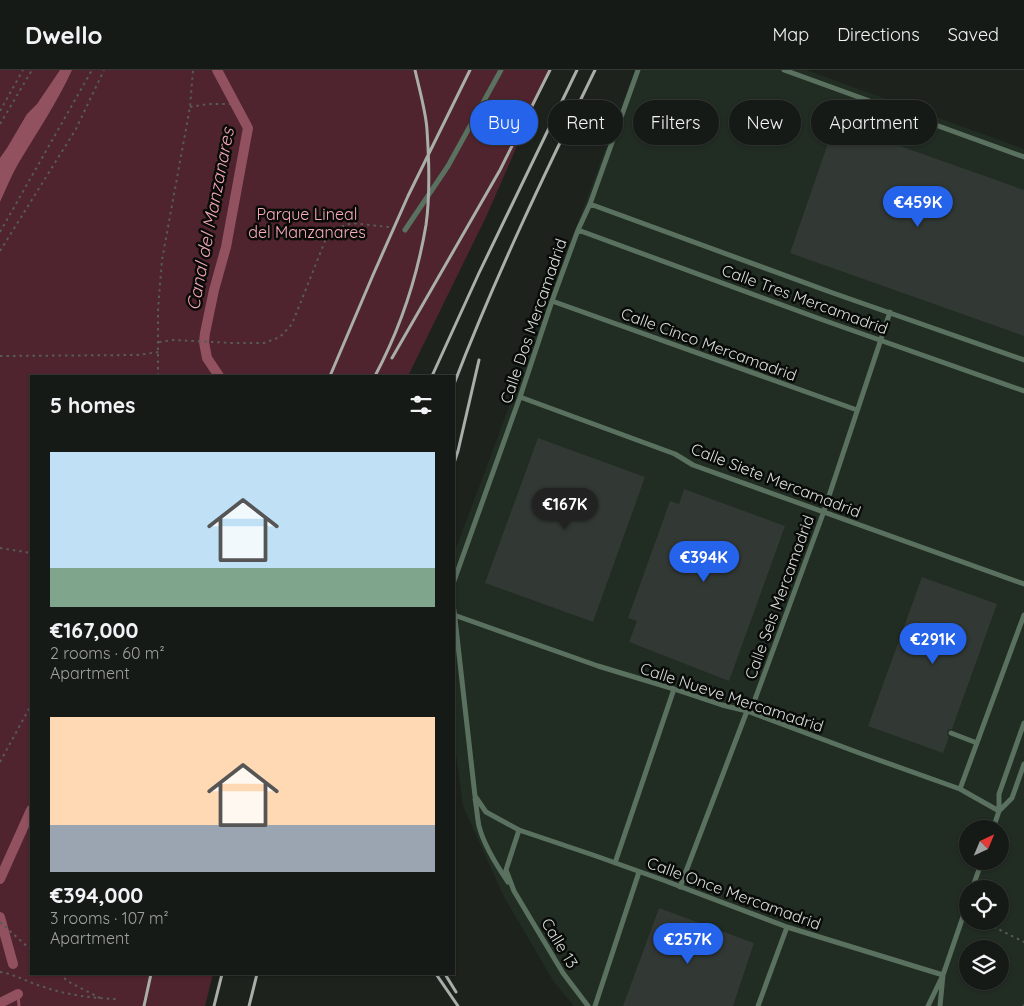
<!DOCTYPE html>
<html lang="en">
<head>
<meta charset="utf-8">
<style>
	:root { --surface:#161a16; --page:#232723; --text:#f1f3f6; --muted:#9ea1a1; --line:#353835; --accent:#2563eb }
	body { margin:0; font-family:Quicksand,sans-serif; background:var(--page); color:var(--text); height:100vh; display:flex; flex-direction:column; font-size:19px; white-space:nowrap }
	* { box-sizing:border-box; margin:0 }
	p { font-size:16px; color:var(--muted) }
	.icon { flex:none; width:28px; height:28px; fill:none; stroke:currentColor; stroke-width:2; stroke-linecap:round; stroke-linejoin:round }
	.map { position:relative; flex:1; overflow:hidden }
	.drawer { position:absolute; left:30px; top:305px; width:425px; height:600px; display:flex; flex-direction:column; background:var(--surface); border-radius:0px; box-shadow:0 1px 4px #0004,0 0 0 1px var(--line) }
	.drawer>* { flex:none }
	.hud { position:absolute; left:470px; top:30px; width:475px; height:45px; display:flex; gap:10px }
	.needle { width:32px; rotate:44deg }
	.buttons { position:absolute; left:959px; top:750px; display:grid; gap:10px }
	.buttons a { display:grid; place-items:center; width:50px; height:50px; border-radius:50%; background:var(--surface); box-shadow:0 1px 4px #0004,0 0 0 1px var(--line); font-size:25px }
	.price { position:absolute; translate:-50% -42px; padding:0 11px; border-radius:18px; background:var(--accent); color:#fff; font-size:16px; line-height:32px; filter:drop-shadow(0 1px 2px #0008) }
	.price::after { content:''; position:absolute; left:50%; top:30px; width:15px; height:11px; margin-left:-8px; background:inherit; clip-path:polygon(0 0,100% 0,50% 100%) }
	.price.on { background:#222; color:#fff }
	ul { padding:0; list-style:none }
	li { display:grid; align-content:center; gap:10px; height:265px; padding:0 20px }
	li span { display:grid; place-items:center; height:155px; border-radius:0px; color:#555 }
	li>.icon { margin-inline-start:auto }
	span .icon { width:90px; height:90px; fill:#fffc; stroke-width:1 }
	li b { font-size:21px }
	h2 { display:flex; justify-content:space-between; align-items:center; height:60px; padding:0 20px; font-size:21px }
	.tag { padding:0 18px; border-radius:22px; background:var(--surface); box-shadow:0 1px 4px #0004,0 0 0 1px var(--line); font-size:18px; line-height:45px }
	.tag.on { background:var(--accent); color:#fff }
	header { display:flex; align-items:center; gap:30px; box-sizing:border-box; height:70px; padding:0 25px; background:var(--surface); border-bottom:1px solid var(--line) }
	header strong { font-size:24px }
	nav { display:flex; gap:28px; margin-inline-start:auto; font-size:18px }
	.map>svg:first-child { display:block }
</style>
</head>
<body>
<header>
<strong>Dwello</strong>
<nav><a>Map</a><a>Directions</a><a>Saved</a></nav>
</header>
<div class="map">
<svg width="1024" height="936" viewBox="0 0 1024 936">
	<rect width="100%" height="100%" fill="#1d221d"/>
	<path fill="#212c23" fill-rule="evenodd" d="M635,0H806L1024,79V936H574L554,912L504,827L463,736L454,669V484ZM968,759H1000V791H968ZM968,819H1000V851H968ZM968,879H1000V911H968Z"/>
	<path fill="#4f242e" d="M0,0H550L486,147L408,306H31V904H213L205,936H0Z"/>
	<path fill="#91515f" d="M60,0H72C57,33 37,62 18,94C11,106 6,119 0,132V88L7,78L27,44L37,34Z"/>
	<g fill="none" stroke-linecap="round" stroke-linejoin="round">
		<path stroke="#91515f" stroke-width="3" d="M18,924L19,936"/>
		<path stroke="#91515f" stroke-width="10" d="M217,0L248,58L226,177L214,220L205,263L204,272L207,288L219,306
			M0,809L31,740
			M0,847L13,894
			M0,933L18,924"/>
	</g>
	<path fill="#323833" d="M835,53L1024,120V266L790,183Z
		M538,368L645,407L593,552L485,513Z
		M684,419L785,456L729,611L629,572L637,551L628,548L670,431L679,434Z
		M922,507L997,534L952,659H949L947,662V665L949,667L943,683L868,656Z
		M659,838L754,873L733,936H623Z"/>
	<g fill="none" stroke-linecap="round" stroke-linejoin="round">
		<path stroke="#575b57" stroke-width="2" stroke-dasharray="2.5 4" stroke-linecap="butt" d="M190,37L208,34H230
			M0,41L23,0
			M0,54L32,0
			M0,162L92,0
			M0,181L76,59L104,0
			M159,272L174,270L232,273H264L280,267L292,254L329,161L352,153L397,158
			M0,286L138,285L159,282
			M158,306V240L162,190L190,37L193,0
			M0,478L31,483
			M0,692L31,635
			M982,851L1024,872
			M0,852L31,880
			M0,902C15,904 29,913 44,917C67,925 91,928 116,929
			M59,904L69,912L100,928
			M1023,936L1024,935"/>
		<path stroke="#5b715f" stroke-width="5" d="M784,0L1024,87
			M590,134L833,223L1024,290
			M405,160L448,96L501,0
			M578,160L823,250L1024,321
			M552,231L857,340
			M520,327L675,384L693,395L1024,514
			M454,511L520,327L552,231L578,160L590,134L638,0
			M454,540L475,726L486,742L519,760L596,786L663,810L787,857L943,905L928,936
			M454,545L598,596L674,619L722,635L747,641L862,684L960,719L999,741
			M951,663L977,673
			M960,719L1024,545
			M475,729C477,738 477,747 479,756C484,776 497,796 508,812
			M999,741L1012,728L1024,694
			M993,759L999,741V724L1024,653
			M519,760L506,800L514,821L563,903L588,936
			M615,793L674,619
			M680,817L747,641L754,632L824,441L890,242
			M972,819L982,791
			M595,936L639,802
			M758,936L787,857
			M940,936L943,905L968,832"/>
		<path stroke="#a9aea9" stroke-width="3" d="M392,288L500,100L550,0
			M330,306L373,205L408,126L470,0
			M375,306C400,259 417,208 426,155C430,127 429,89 427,60C426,42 419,18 415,0
			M432,306L479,203L577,0
			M454,314C495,207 545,103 595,0
			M454,393L458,381L479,290
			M436,904L458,936
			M445,904L456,922
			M144,936L151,904
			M214,936L222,904
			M249,936L257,904"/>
	</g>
	<g text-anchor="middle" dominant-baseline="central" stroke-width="5" stroke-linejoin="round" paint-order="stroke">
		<g font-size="16" fill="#faacba" stroke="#090b09">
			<text x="307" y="144">Parque Lineal<tspan x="307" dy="18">del Manzanares</tspan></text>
		</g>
		<g font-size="16" fill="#d9ddd9" stroke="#090b09">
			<text transform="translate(805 229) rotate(20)">Calle Tres Mercamadrid</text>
			<text transform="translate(533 251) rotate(-71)">Calle Dos Mercamadrid</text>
			<text transform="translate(709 274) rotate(20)">Calle Cinco Mercamadrid</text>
			<text transform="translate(776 410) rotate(21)">Calle Siete Mercamadrid</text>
			<text transform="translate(779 527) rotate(-70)">Calle Seis Mercamadrid</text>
			<text transform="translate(732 627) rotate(18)">Calle Nueve Mercamadrid</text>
			<text transform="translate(734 823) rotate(20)">Calle Once Mercamadrid</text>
			<text transform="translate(560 873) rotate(59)">Calle 13</text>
		</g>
		<g font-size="18" font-style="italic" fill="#f4a6b5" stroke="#090b09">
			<text transform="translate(210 149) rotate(-79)">Canal del Manzanares</text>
		</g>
	</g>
</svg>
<div class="buttons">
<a><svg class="needle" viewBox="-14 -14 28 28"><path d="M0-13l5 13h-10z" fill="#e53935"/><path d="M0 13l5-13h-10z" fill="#9ea1a1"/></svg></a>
<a><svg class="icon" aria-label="locate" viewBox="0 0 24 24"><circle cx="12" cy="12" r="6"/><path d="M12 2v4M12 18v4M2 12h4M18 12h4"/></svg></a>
<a><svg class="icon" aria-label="layers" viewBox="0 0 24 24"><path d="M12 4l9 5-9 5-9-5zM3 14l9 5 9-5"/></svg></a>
</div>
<b class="price" style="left:918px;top:158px">€459K</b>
<b class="price on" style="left:565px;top:460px">€167K</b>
<b class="price" style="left:704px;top:513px">€394K</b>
<b class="price" style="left:933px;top:595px">€291K</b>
<b class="price" style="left:688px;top:895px">€257K</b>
<div class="hud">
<a class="tag on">Buy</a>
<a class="tag">Rent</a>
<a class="tag">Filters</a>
<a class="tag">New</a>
<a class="tag">Apartment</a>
</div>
<section class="drawer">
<h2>5 homes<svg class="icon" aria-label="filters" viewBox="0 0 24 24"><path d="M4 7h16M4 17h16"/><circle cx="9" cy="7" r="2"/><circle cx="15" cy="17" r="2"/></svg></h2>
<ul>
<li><span style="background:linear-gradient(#bfe0f5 75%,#7fa58c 0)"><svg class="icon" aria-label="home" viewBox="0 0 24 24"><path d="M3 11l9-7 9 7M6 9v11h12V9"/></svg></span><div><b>€167,000</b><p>2 rooms · 60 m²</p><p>Apartment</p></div></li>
<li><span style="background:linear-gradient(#ffd9b3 70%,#9aa5b1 0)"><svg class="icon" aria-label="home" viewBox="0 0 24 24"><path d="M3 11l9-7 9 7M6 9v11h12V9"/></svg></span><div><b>€394,000</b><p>3 rooms · 107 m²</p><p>Apartment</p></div></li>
</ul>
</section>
</div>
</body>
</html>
